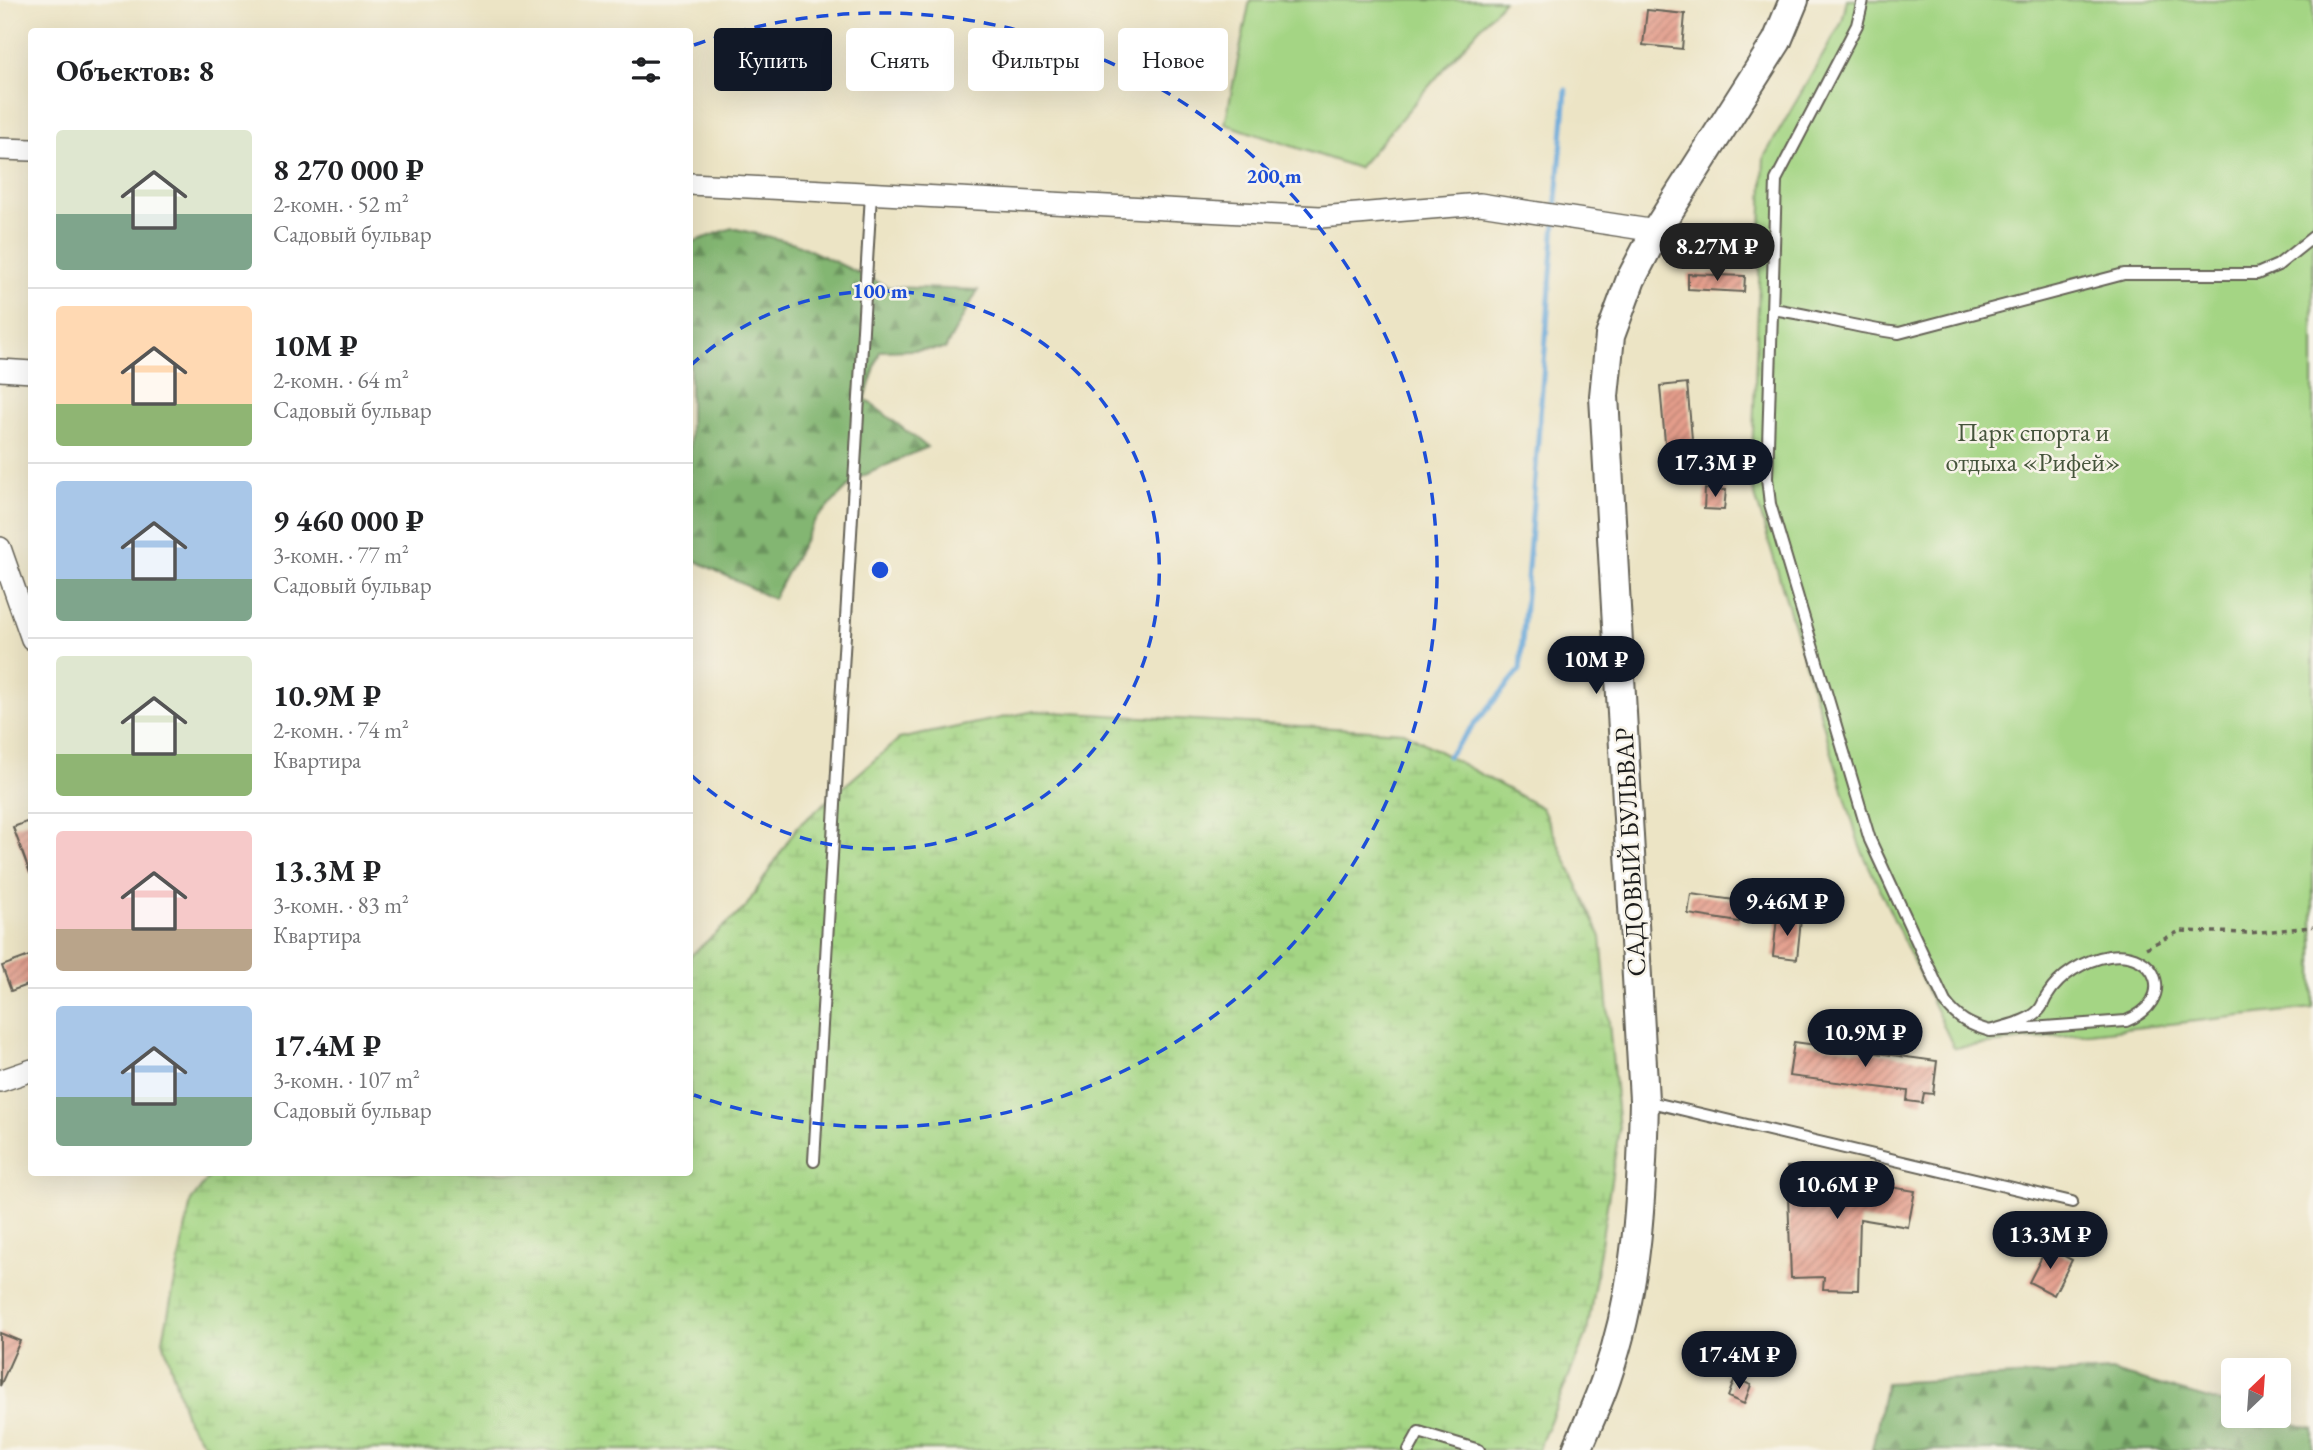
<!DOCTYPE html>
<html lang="ru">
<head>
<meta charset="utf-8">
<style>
	:root { --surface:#fff; --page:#f6f6f6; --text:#202124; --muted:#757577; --line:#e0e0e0; --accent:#111827 }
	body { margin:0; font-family:"EB Garamond",serif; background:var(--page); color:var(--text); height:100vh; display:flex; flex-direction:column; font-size:26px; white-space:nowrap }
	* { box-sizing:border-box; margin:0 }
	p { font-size:23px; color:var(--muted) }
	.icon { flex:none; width:38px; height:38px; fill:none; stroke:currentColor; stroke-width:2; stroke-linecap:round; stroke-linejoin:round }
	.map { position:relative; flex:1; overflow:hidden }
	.panel { position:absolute; left:28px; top:28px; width:665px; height:1148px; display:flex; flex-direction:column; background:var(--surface); border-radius:7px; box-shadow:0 7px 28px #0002 }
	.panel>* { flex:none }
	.top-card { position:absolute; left:714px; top:28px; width:665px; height:63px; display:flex; gap:14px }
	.needle { width:46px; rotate:25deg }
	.buttons { position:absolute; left:2221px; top:1358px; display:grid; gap:14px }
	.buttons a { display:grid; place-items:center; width:70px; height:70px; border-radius:7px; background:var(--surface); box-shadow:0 7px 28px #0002; font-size:35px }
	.price { position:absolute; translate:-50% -60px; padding:0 16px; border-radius:24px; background:var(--accent); color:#fff; font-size:23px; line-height:46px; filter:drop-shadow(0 2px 4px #0008) }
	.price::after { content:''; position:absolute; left:50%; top:42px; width:21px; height:16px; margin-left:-10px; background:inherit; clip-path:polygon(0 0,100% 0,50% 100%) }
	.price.selected { background:#222; color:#fff }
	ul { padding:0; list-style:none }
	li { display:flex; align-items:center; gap:21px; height:175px; padding:0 28px }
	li+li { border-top:2px solid var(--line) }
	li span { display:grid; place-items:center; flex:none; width:196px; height:140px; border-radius:7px; color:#555 }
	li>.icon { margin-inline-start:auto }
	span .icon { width:84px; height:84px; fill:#fffc; stroke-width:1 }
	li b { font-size:30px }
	h2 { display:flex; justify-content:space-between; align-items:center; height:84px; padding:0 28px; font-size:30px }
	.chip { padding:0 24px; border-radius:7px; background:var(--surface); box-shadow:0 7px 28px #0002; font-size:24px; line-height:63px }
	.chip.selected { background:var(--accent); color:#fff }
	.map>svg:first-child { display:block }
</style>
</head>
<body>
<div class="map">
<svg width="2313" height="1450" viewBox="0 0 2313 1450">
	<defs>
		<pattern id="forest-firs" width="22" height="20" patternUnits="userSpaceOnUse" patternTransform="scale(1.75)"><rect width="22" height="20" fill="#83b672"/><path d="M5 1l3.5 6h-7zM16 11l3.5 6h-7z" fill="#6a935d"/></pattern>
		<pattern id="wetland-marsh" width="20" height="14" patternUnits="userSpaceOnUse" patternTransform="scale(1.75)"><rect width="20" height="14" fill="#a4d584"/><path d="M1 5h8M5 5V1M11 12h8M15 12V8" fill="none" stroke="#8db671"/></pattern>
		<pattern id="building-hatch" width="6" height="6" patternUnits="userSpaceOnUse" patternTransform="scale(1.75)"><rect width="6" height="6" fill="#e49d8b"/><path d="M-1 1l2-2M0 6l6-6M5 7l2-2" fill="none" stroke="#b87f71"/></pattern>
	</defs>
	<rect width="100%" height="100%" fill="#f7f3e8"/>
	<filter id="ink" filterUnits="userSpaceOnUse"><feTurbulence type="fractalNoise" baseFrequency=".0143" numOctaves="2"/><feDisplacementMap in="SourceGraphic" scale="14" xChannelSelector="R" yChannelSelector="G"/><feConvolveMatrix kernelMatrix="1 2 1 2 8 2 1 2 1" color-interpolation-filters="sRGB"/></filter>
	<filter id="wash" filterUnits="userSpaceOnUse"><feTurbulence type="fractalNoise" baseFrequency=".00686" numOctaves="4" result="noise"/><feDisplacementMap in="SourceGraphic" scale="28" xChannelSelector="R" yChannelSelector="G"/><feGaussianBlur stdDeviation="1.57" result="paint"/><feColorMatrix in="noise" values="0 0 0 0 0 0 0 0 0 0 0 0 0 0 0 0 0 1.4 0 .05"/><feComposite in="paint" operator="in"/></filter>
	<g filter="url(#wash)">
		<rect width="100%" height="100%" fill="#ece4c5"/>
		<path fill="url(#forest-firs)" stroke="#506947" stroke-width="2" d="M732,228L795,243L888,287L978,290L945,349L880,351L865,399L927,447L856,479L815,520L773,599L690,558V243Z
			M2111,1371L2233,1406V1416H2267L2313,1429V1450H1872L1886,1383Z"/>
		<path fill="url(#wetland-marsh)" stroke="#607850" stroke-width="2" d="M1035,711L1404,732L1542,808L1601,937L1619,1130L1587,1333L1538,1450H209L187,1421L163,1340L191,1201L212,1173L690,1172V956L745,908L797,827L899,739Z"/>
		<path fill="#a4d584" stroke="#607850" stroke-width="2" d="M1250,0H1504L1358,168L1225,124Z
			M1847,0H2313V1008L1954,1048L1860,847L1751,482L1764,157L1842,22Z"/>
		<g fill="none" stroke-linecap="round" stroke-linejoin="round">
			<path stroke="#66a7d9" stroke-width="5" d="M1556,212L1566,90
				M1448,756L1520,670L1555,222"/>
		</g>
		<g id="blocks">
			<path fill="url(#building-hatch)" d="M1647,10L1685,14L1682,49L1643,45Z
				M1688,274L1745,276L1744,292L1688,289Z
				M1687,383L1693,450L1666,453L1660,386Z
				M1705,489L1726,490L1724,510L1704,509Z
				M32,820V872L30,873L13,827Z
				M1691,894L1742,901L1739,922L1688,914Z
				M1777,917L1801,919L1797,959L1773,956Z
				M32,955V983L11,991L2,966Z
				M1794,1042L1937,1061L1933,1094L1924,1093L1922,1103L1907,1101L1908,1091L1789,1076Z
				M1787,1167L1861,1168L1860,1182L1915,1191L1908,1227L1860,1219L1858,1290L1823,1289L1824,1277L1791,1278Z
				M2047,1247L2072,1260L2054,1295L2029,1282Z
				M0,1333L20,1341L0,1386Z
				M1735,1378L1751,1385L1744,1404L1728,1397Z"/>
		</g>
	</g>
	<g filter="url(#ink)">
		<use href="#blocks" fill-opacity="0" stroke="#656257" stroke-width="2"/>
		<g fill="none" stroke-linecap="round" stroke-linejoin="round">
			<defs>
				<path id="lane" d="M1863,0L1857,25L1776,180L1767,478L1770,504L1870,840L1945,1002C1958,1019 1969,1025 1990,1031L2126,1021C2177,1001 2158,949 2109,956C2084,960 2060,975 2047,996C2044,1000 2043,1006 2039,1010C2029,1022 2004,1026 1990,1031
					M1772,309C1815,315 1856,328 1899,333L2124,274H2257L2278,265L2313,237
					M1646,1101L2072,1202
					M814,1161L871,194
					M1409,1450L1419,1432L1479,1450"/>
				<path id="street" d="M0,149L32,150
					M690,184L1320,217L1480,204L1656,231
					M0,370L32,372
					M0,548L32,639
					M0,1081L32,1070"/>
				<path id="secondary" d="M1577,1450C1587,1425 1599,1401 1607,1376C1638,1287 1642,1193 1644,1100L1604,396L1610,336L1631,279L1656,231L1777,41L1794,0"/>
			</defs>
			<use href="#lane" stroke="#656257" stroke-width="14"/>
			<use href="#street" stroke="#656257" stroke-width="24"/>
			<use href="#secondary" stroke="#656257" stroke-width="32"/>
			<path stroke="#656257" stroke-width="3.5" stroke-dasharray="5 5" stroke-linecap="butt" d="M2146,948L2180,931L2250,933L2313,927"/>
			<use href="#lane" stroke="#fff" stroke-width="10"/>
			<use href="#street" stroke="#fff" stroke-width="21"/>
			<use href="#secondary" stroke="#fff" stroke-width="28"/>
		</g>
	</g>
	<g fill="none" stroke="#1d4ed8" stroke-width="3.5" stroke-dasharray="12 9">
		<path d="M690 366A279 279 0 1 1 690 774"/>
		<path d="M694 45A557 557 0 1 1 694 1095"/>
	</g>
	<g text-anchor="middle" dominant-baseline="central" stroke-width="5" stroke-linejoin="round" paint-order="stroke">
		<g font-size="26" fill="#45543b" stroke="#f7f3e8">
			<text x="2033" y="432">Парк спорта и<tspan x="2033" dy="30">отдыха «Рифей»</tspan></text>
		</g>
		<g font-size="26" fill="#1c1c1c" stroke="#f7f3e8">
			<text transform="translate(1630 852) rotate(-93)">САДОВЫЙ БУЛЬВАР</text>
		</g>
	</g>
	<circle cx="880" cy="570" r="10" fill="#1d4ed8" stroke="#f7f3e8" stroke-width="3.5"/>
	<g font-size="21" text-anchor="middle" font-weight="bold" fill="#1d4ed8" stroke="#f7f3e8" stroke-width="5" stroke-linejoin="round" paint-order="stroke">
		<text x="1274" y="183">200 m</text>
		<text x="880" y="298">100 m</text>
	</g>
</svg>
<div class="buttons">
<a><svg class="needle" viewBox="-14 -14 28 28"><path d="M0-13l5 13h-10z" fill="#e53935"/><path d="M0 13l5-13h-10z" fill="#757577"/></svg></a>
</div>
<b class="price selected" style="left:1717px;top:283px">8.27M ₽</b>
<b class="price" style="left:1715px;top:499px">17.3M ₽</b>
<b class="price" style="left:1596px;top:696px">10M ₽</b>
<b class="price" style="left:1787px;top:938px">9.46M ₽</b>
<b class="price" style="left:1865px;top:1069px">10.9M ₽</b>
<b class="price" style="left:1837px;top:1221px">10.6M ₽</b>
<b class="price" style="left:2050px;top:1271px">13.3M ₽</b>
<b class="price" style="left:1739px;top:1391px">17.4M ₽</b>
<div class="top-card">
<a class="chip selected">Купить</a>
<a class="chip">Снять</a>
<a class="chip">Фильтры</a>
<a class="chip">Новое</a>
</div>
<section class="panel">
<h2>Объектов: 8<svg class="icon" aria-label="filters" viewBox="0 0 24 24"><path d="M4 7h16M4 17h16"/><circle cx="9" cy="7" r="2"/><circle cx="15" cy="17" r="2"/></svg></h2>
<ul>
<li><span style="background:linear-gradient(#dfe7d0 60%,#7fa58c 0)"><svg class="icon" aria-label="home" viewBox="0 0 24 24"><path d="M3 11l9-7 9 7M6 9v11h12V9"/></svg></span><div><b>8 270 000 ₽</b><p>2-комн. · 52 m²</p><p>Садовый бульвар</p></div></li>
<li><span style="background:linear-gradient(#ffd9b3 70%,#8fb573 0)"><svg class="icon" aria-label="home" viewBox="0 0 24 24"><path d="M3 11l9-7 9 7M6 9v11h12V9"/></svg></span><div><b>10M ₽</b><p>2-комн. · 64 m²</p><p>Садовый бульвар</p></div></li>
<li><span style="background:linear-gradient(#a9c7e8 70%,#7fa58c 0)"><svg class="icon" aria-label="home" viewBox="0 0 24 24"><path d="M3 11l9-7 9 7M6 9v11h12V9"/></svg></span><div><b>9 460 000 ₽</b><p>3-комн. · 77 m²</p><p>Садовый бульвар</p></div></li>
<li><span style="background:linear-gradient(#dfe7d0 70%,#8fb573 0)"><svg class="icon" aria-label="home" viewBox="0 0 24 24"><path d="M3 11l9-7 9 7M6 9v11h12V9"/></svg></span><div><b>10.9M ₽</b><p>2-комн. · 74 m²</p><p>Квартира</p></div></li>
<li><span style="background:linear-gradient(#f6c9c9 70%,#b9a48a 0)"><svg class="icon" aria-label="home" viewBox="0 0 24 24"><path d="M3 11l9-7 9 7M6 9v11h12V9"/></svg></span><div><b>13.3M ₽</b><p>3-комн. · 83 m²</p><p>Квартира</p></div></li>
<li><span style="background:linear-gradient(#a9c7e8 65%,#7fa58c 0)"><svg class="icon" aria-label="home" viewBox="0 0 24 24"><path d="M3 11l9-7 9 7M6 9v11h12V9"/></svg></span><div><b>17.4M ₽</b><p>3-комн. · 107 m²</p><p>Садовый бульвар</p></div></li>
</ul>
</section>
</div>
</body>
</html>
